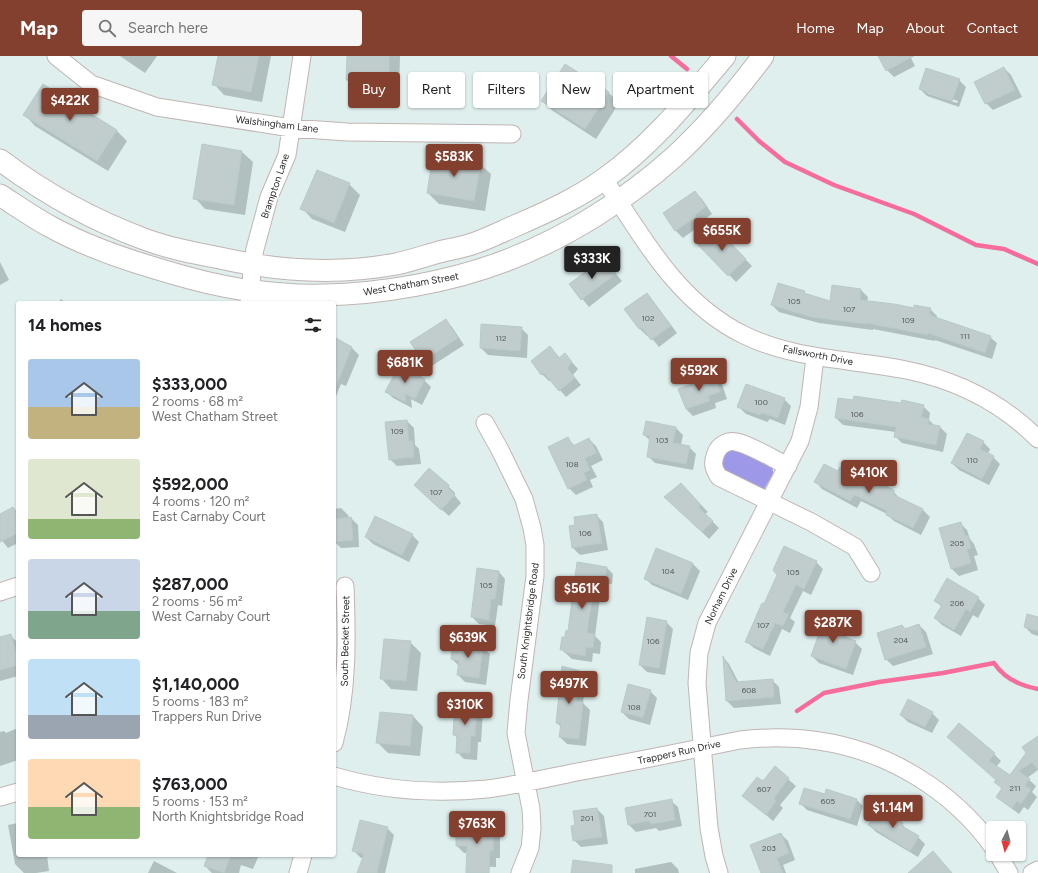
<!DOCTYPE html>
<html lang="en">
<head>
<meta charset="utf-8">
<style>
	:root { --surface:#fff; --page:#f6f6f6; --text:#202124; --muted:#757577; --accent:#84402e }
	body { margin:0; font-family:Figtree,sans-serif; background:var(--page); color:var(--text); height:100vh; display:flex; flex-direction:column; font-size:15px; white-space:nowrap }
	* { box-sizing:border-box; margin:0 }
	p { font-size:13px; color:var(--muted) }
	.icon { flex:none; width:22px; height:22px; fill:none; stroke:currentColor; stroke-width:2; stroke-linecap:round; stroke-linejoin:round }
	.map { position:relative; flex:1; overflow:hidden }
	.side { position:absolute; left:16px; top:245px; width:320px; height:556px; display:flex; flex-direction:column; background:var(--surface); border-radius:4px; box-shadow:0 1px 3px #0004 }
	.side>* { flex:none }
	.hud { position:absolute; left:348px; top:16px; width:380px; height:36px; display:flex; gap:8px }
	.needle { width:26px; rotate:186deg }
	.controls { position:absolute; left:986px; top:765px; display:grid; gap:8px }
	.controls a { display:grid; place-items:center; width:40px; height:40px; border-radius:4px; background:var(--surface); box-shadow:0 1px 3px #0004; font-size:20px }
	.price { position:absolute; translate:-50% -34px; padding:0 9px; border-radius:4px; background:var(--accent); color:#fff; font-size:13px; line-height:26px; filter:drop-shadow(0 1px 2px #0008) }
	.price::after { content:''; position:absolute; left:50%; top:24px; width:12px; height:9px; margin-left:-6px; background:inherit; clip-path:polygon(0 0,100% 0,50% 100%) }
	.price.current { background:#222; color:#fff }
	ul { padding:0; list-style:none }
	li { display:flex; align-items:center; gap:12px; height:100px; padding:0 12px }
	li span { display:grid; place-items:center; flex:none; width:112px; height:80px; border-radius:4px; color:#555 }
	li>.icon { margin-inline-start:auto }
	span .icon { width:48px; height:48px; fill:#fffc; stroke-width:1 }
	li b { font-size:17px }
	h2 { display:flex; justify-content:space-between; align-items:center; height:48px; padding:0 12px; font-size:17px }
	.tag { padding:0 14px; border-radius:4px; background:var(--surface); box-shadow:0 1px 3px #0004; font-size:14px; line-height:36px }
	.tag.current { background:var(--accent); color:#fff }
	header { display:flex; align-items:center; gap:24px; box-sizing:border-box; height:56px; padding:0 20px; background:var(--accent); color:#fff }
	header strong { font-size:19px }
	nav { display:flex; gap:22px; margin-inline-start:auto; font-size:14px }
	.search { width:280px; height:36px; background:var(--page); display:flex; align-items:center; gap:10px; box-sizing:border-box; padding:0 14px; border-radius:4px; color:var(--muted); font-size:15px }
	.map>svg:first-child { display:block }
</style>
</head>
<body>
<header>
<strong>Map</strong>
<div class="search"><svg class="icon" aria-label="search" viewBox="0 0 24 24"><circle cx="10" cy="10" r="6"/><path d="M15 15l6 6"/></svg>Search here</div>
<nav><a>Home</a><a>Map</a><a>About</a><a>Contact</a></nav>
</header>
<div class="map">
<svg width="1038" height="817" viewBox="0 0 1038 817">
	<rect width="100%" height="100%" fill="#deefee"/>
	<path fill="#9d98e8" d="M737,393L772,411L773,415V418L763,435L724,417L720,400L723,396Z"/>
	<path fill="#0003" fill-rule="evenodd" d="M120,0H157L145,17Z
		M219,0H271L262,46L224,39L214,28Z
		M348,0H400L399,35H358L347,24Z
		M879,0H910L915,10L894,21L887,14Z
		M1004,12L1011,19L1022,41L993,54L986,47Z
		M959,24L966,31L959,51L927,40L920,33ZM927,35L958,45L957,47L927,37Z
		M608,36L619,47L596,83L553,55L542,44Z
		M25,59L117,75L127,85L108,115L35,70Z
		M202,90L242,96L253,106L245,159L205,153L195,142Z
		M480,108L491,118L485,155L439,148L428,137Z
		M349,128L360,139L345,176L312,163L302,152Z
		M695,136L702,143L712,158L701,166L702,168L683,182L676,175L664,158Z
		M716,173L752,210L736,226L700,189Z
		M605,205L622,225L589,251L570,228Z
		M0,206L9,224L0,229Z
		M861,234L868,241L867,246L915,253H930L937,260V262L990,281L997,287L992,303L935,284V285L873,273V274L819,267L779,256L772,249L804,236L808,239L831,246Z
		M647,238L653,245L677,277L659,291L649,279L647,280L640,273Z
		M61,243L66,247H58Z
		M445,264L452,271L464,289L430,311L423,304Z
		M521,272L528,279L527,302L488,299L481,292Z
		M336,283L352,292L359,299L346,330L341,328L334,345V289Z
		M550,292L560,302L565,298L578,313L573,319L581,329L566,341L551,324L549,325L542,318Z
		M715,322L722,328L727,343L715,347L716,352L693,360L686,353Z
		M424,324L431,331L422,349L411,343L412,352L393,342L386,335Z
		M784,343L791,350L785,369L770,363L767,366L746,358L739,351Z
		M854,345L923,350L930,357L929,364L935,370L940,371L947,378L943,396L902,387L895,380L896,376L843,369L836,362Z
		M407,365L414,372L415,389L419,393L421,408L397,410L390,403Z
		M676,372L683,379L681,389L689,391L696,398L693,414L655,407L648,400L651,385L644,379Z
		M568,383L575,390L589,383L596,390L603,404L591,410L597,421L590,424L593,431L576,439L569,432Z
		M983,386L990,393L988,398L993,401L1000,408L989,429L959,414L952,407Z
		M838,416L875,431L893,435L900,443L923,454L930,461L921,479L894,465L887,458L861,445L857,452L822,433L816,426Z
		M681,428L708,456L705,458L719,472L709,483L666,441Z
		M448,430L455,437V440L461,447L449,460L422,436Z
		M13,452L18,457V487L8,492L0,482V459Z
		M341,452L348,459L349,463L351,462L358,469L359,491L341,492L334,485V453Z
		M596,459L603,466L608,494L580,499L573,492L576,470Z
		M960,467L967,474L970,483L974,488L978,499L974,500L978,514L959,520L952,513L940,473Z
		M412,479L419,486L409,506L373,488L366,481Z
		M656,494L693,508L700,515L688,544L652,529L645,522Z
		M816,506L823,513L811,539L803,535L790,562L795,566L790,577L782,573L770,600L754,592L747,586L764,549Z
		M578,508L606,511L613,518L612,528L602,527L595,580L601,586L600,598L593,597L592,606L572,603L561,593L569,576Z
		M499,516L505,523L502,550L498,549L495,570L479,568L472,561Z
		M978,542L985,549L978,562L973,559L961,580L942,569L935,562L942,551L935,545Z
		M1038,562V580L1032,578L1025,571Z
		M842,565L849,572L845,582L855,586L862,593L853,619L819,607L812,600Z
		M666,566L673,573L665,619L647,616L640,609Z
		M919,569L926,576L933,598L893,610L886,603L905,574Z
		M10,579L18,587V620L0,625V582Z
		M410,586L421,597L417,635L391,633L381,622Z
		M483,591L490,598L486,629L465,626L458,619L459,610L452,603Z
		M724,602L729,608L739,627L772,624L779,631L781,648L734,652L727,645Z
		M579,616L586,623L583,647L590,654L586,690L567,688L560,681L561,671L557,667Z
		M650,635L657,642L650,669L629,663L622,656Z
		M476,649L483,656L481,686H478L477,704L464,703L457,696V682L454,678Z
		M932,657L939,664L932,677L908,666L901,659Z
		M413,660L423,671L420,700L388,697L377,686Z
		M18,672V704L0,710V676L4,675L6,677Z
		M948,681L994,698L1001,705L996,711L1010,721L1038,681V714L1027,722L1036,730L1032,736L1037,741L1028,754L1024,751L1019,758L1004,747L997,741L1002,733L996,726L997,724Z
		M775,712L796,730L780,749L783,752L773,765L744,740L763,726Z
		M826,739L856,743L863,750L857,770L807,754L800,747Z
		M671,745L678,751L682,770L659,775L656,772L636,776L629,769Z
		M597,753L604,760L608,788L581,791L574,784L576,770Z
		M494,766L500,773V802H496V811L475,810L468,797H464L457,790L469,774Z
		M18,767V799H47L49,815L36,817H24L15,808L8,769Z
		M902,768L909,776L918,781L925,788L918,801L876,776L869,769Z
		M387,772L394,779L385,817H358L363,802H361L354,795Z
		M781,778L788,785L795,804L783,809L786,817H763Z
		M209,799H259L253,813L241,809L239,817H212L205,810Z
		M154,805L175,816L177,817H148Z
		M671,806L678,813L679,817H635V813Z"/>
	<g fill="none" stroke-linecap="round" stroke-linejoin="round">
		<path stroke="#f66c9a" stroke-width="4.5" d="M671,0L687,13
			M737,63L759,85L785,106L834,129L914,158L976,189L1004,193L1038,208
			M797,655L824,637L879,626L943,617L994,607C1004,622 1021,630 1038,633"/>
	</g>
	<path fill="#c1cdcd" stroke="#b7cacb" d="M218,0H259L251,36L212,29Z
		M347,0H389V25L346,24Z
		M878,0H914L886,15Z
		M565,8L609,36L585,73L541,45Z
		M1004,11L1015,34L985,48L974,26Z
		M926,12L960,23L952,45L919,33Z
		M43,28L117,74L97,105L23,59Z
		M202,88L242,95L234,149L193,143Z
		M433,99L481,107L474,145L427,137Z
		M317,114L350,127L334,167L300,153Z
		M695,135L706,151L695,159L696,161L675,175L663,157Z
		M716,172L746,203L728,220L698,189Z
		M605,204L616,218L581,244L569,228L592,211L593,213Z
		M778,227L805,235L804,237L830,245L832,229L861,233L860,244L894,248L914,252V249L931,252L929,258H932V260L991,280L985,297L928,277V279L866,267V268L811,261L771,249Z
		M647,237L671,270L651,284L642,272L639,273L624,253Z
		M446,263L458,282L423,305L410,286Z
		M481,268L522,271L520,295L480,292Z
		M334,281L352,291L334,335Z
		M550,290L559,302L565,297L572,306L567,312L575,322L559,335L544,317L541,319L531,305Z
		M399,310L425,323L415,343L405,338L406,346L385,336Z
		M715,320L720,336L708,340L710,345L686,353L678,333Z
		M746,328L785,342L778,362L762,357L759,359L737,351Z
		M854,340L901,347L902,344L924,349L921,361L929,363L928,368L940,370L936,389L894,381L896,371L835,362L838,342L853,344Z
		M407,364L409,385H413L414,401L389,404L385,366Z
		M646,365L676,371L673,387L690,390L686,408L647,401L650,380L643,379Z
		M967,377L984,385L980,393L994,400L982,423L951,407Z
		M568,381L573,390L589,382L597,397L585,402L590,414L584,417L587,424L568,433L548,391Z
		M824,408L838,415L840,411L875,430L877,426L894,434V439L923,453L913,472L886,459L887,455L854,439L850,445L814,426Z
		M429,412L449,429L448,432L455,439L441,454L414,429Z
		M681,427L701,449L698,451L713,465L702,476L664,441Z
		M13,451L18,459V477L0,486V458Z
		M597,458L602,487L572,492L569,470L575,469L574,461Z
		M375,460L413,478L402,499L365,481Z
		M351,461L353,484L334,486V463Z
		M961,466L965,480H968L971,492L967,493L971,507L951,513L939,472Z
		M784,490L817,505L804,533L796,529L783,556L789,558L783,570L775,567L763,593L745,586L762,547L764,548L777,519L773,514Z
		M656,492L693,507L681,538L644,523Z
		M577,506L607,511L605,522L595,521L587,577L595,578L593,592L586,591L585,600L564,596V594H560L562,581H565L566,574L568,575Z
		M477,512L499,515L495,543H491L489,564L471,561Z
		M947,522L979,541L970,556L966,553L954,574L934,562L942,549L934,545Z
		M826,558L843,564L838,578L856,585L846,613L811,600Z
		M1027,558L1038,561V575L1024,571Z
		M647,561L667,565L659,612L639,609Z
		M919,568L926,591L885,604L877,577L902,569L905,573Z
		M11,578L18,603V609L0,614V581Z
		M384,583L411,585L406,625L380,623Z
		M453,586L483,590L479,622L457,619L459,605L451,603Z
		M723,600L736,626L773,623L774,641L726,645Z
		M562,610L580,615L576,645L583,646L579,683L559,681L561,668L556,667Z
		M628,628L651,634L643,662L621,656Z
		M908,643L933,656L925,671L900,659Z
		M455,647L477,648L475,680H471L470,697H456L457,679H453Z
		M380,656L413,659L410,690L376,687Z
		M959,667L995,697L989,705L1010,719L1026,697L1022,691L1038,680V714L1032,706L1019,715L1030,723L1025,730L1031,733L1021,748L1017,745L1012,752L996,741L1002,732L994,726L996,724L947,681Z
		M775,710L789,722L774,742L776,745L766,759L742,740L757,721L763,725Z
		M804,732L825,738L826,733L857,743L850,763L799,748Z
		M672,743L675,764L651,768L649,765L628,769L625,752Z
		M597,752L602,781L573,785L571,770L575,769L573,755Z
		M878,752L903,767L902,770L919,780L910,795L868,769Z
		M360,764L388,771L377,817H357L364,798L352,795Z
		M468,764L494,765L493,795H490L489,817H466L467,790H456V773H468Z
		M781,777L789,797L777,802L783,817H761L750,789Z
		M933,795L952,817H908Z
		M208,799H231L224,817L204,810Z
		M573,804L612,809V817H571Z"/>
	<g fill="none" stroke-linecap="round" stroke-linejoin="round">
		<defs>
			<path id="minor" d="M56,0L91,28L157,51L291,72L347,76L512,78
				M604,123C643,182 678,247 744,279C795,304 852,303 906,314C956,324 1002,347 1038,383
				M249,247L251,235L252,209L255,193L269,141L287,99L302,0
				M485,367L500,394L524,443L532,472L535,489V520L519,644L516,677L531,753L532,772L530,792L520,817
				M788,410C775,404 749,388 736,386C728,384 719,389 716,397C712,407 713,412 719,421L811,466L855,491L871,517
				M0,536L18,530
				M334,687C348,636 347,582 345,530
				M334,720C384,735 435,738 487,733C517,729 547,722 577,716C631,706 686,695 740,684C766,681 793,681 819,685C888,695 953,735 993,791
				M0,741L18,736
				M998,798L1009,817
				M298,817L303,799
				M719,817L714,800L709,772L697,627L699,597L707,567L800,385L809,351L815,301
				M1032,817L1038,814"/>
			<path id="tertiary" d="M0,104C44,137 92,164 144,183C168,192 194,197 220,202C277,215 337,219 396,208C410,205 425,200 439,196C451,193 464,191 475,187C489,182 503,175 517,169C547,156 578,142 604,123C652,89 688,44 725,0
				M0,139C17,150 34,162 51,171C82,188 115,200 148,210C174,218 197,225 223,230C233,232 243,234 253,235C276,238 300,240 323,239C381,238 450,226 505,205C566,182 626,144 674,101C708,70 736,36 763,0"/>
		</defs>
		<use href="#minor" stroke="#c1b5b2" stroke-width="19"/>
		<use href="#tertiary" stroke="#c1b5b2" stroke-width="23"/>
		<use href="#minor" stroke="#fff" stroke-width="17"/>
		<use href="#tertiary" stroke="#fff" stroke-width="21"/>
	</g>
	<g text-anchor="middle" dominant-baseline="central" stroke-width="3.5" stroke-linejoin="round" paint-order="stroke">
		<g font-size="8" fill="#525555">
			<text x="794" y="245">105</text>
			<text x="849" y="253">107</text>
			<text x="648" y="262">102</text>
			<text x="908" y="264">109</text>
			<text x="965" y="280">111</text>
			<text x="501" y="282">112</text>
			<text x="761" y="346">100</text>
			<text x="857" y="358">106</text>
			<text x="397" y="375">109</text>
			<text x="662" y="384">103</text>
			<text x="972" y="404">110</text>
			<text x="572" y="408">108</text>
			<text x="436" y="436">107</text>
			<text x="585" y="477">106</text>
			<text x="957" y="487">205</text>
			<text x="668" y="515">104</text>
			<text x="793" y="516">105</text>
			<text x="486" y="529">105</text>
			<text x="957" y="547">206</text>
			<text x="763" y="569">107</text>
			<text x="901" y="584">204</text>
			<text x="653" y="585">106</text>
			<text x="749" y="634">608</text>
			<text x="634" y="651">108</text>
			<text x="1015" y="732">211</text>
			<text x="764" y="733">607</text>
			<text x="828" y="745">605</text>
			<text x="650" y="758">701</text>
			<text x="587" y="762">201</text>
			<text x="769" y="792">203</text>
		</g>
		<g font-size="10" fill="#2d2d2d" stroke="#fff">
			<text transform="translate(277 68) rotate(7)">Walshingham Lane</text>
			<text transform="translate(275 130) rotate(-71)">Brampton Lane</text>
			<text transform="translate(411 228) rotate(-10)">West Chatham Street</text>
			<text transform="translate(818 299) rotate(11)">Fallsworth Drive</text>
			<text transform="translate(721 540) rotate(-64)">Norham Drive</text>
			<text transform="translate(528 565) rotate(-83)">South Knightsbridge Road</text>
			<text transform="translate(345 585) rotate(-89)">South Becket Street</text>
			<text transform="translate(679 696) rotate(-12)">Trappers Run Drive</text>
		</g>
	</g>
</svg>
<div class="controls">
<a><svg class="needle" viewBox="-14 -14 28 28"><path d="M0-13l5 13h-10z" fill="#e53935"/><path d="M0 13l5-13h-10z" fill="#757577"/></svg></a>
</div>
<b class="price" style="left:70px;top:66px">$422K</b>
<b class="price" style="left:454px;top:122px">$583K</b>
<b class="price" style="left:722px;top:196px">$655K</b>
<b class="price current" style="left:592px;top:224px">$333K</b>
<b class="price" style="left:405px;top:328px">$681K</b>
<b class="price" style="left:699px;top:336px">$592K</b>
<b class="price" style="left:869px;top:438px">$410K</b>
<b class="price" style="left:582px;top:554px">$561K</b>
<b class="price" style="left:833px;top:588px">$287K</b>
<b class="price" style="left:468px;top:603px">$639K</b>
<b class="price" style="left:569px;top:649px">$497K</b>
<b class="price" style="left:465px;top:670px">$310K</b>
<b class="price" style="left:893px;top:773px">$1.14M</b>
<b class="price" style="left:477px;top:789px">$763K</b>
<div class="hud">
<a class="tag current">Buy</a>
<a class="tag">Rent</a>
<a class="tag">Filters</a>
<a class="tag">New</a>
<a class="tag">Apartment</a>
</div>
<section class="side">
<h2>14 homes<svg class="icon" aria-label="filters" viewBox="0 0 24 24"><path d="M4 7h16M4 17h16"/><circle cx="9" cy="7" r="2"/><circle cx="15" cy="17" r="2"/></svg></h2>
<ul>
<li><span style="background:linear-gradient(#a9c7e8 60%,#c2b280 0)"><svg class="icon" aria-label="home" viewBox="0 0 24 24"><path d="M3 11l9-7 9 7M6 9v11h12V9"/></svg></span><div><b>$333,000</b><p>2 rooms · 68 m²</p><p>West Chatham Street</p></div></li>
<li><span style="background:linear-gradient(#dfe7d0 75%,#8fb573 0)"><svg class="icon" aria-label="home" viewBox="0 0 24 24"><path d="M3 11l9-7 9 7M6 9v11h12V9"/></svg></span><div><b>$592,000</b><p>4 rooms · 120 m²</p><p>East Carnaby Court</p></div></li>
<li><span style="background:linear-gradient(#c9d6e8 65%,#7fa58c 0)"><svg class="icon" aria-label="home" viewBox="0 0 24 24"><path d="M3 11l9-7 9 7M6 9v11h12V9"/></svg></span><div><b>$287,000</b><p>2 rooms · 56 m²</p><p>West Carnaby Court</p></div></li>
<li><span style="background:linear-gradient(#bfe0f5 70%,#9aa5b1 0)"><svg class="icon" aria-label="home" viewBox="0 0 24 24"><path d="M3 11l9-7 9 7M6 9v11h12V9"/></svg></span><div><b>$1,140,000</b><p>5 rooms · 183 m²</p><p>Trappers Run Drive</p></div></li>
<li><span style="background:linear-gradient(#ffd9b3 60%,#8fb573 0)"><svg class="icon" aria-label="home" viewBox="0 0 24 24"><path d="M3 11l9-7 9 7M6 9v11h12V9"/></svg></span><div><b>$763,000</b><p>5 rooms · 153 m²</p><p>North Knightsbridge Road</p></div></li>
</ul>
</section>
</div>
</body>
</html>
